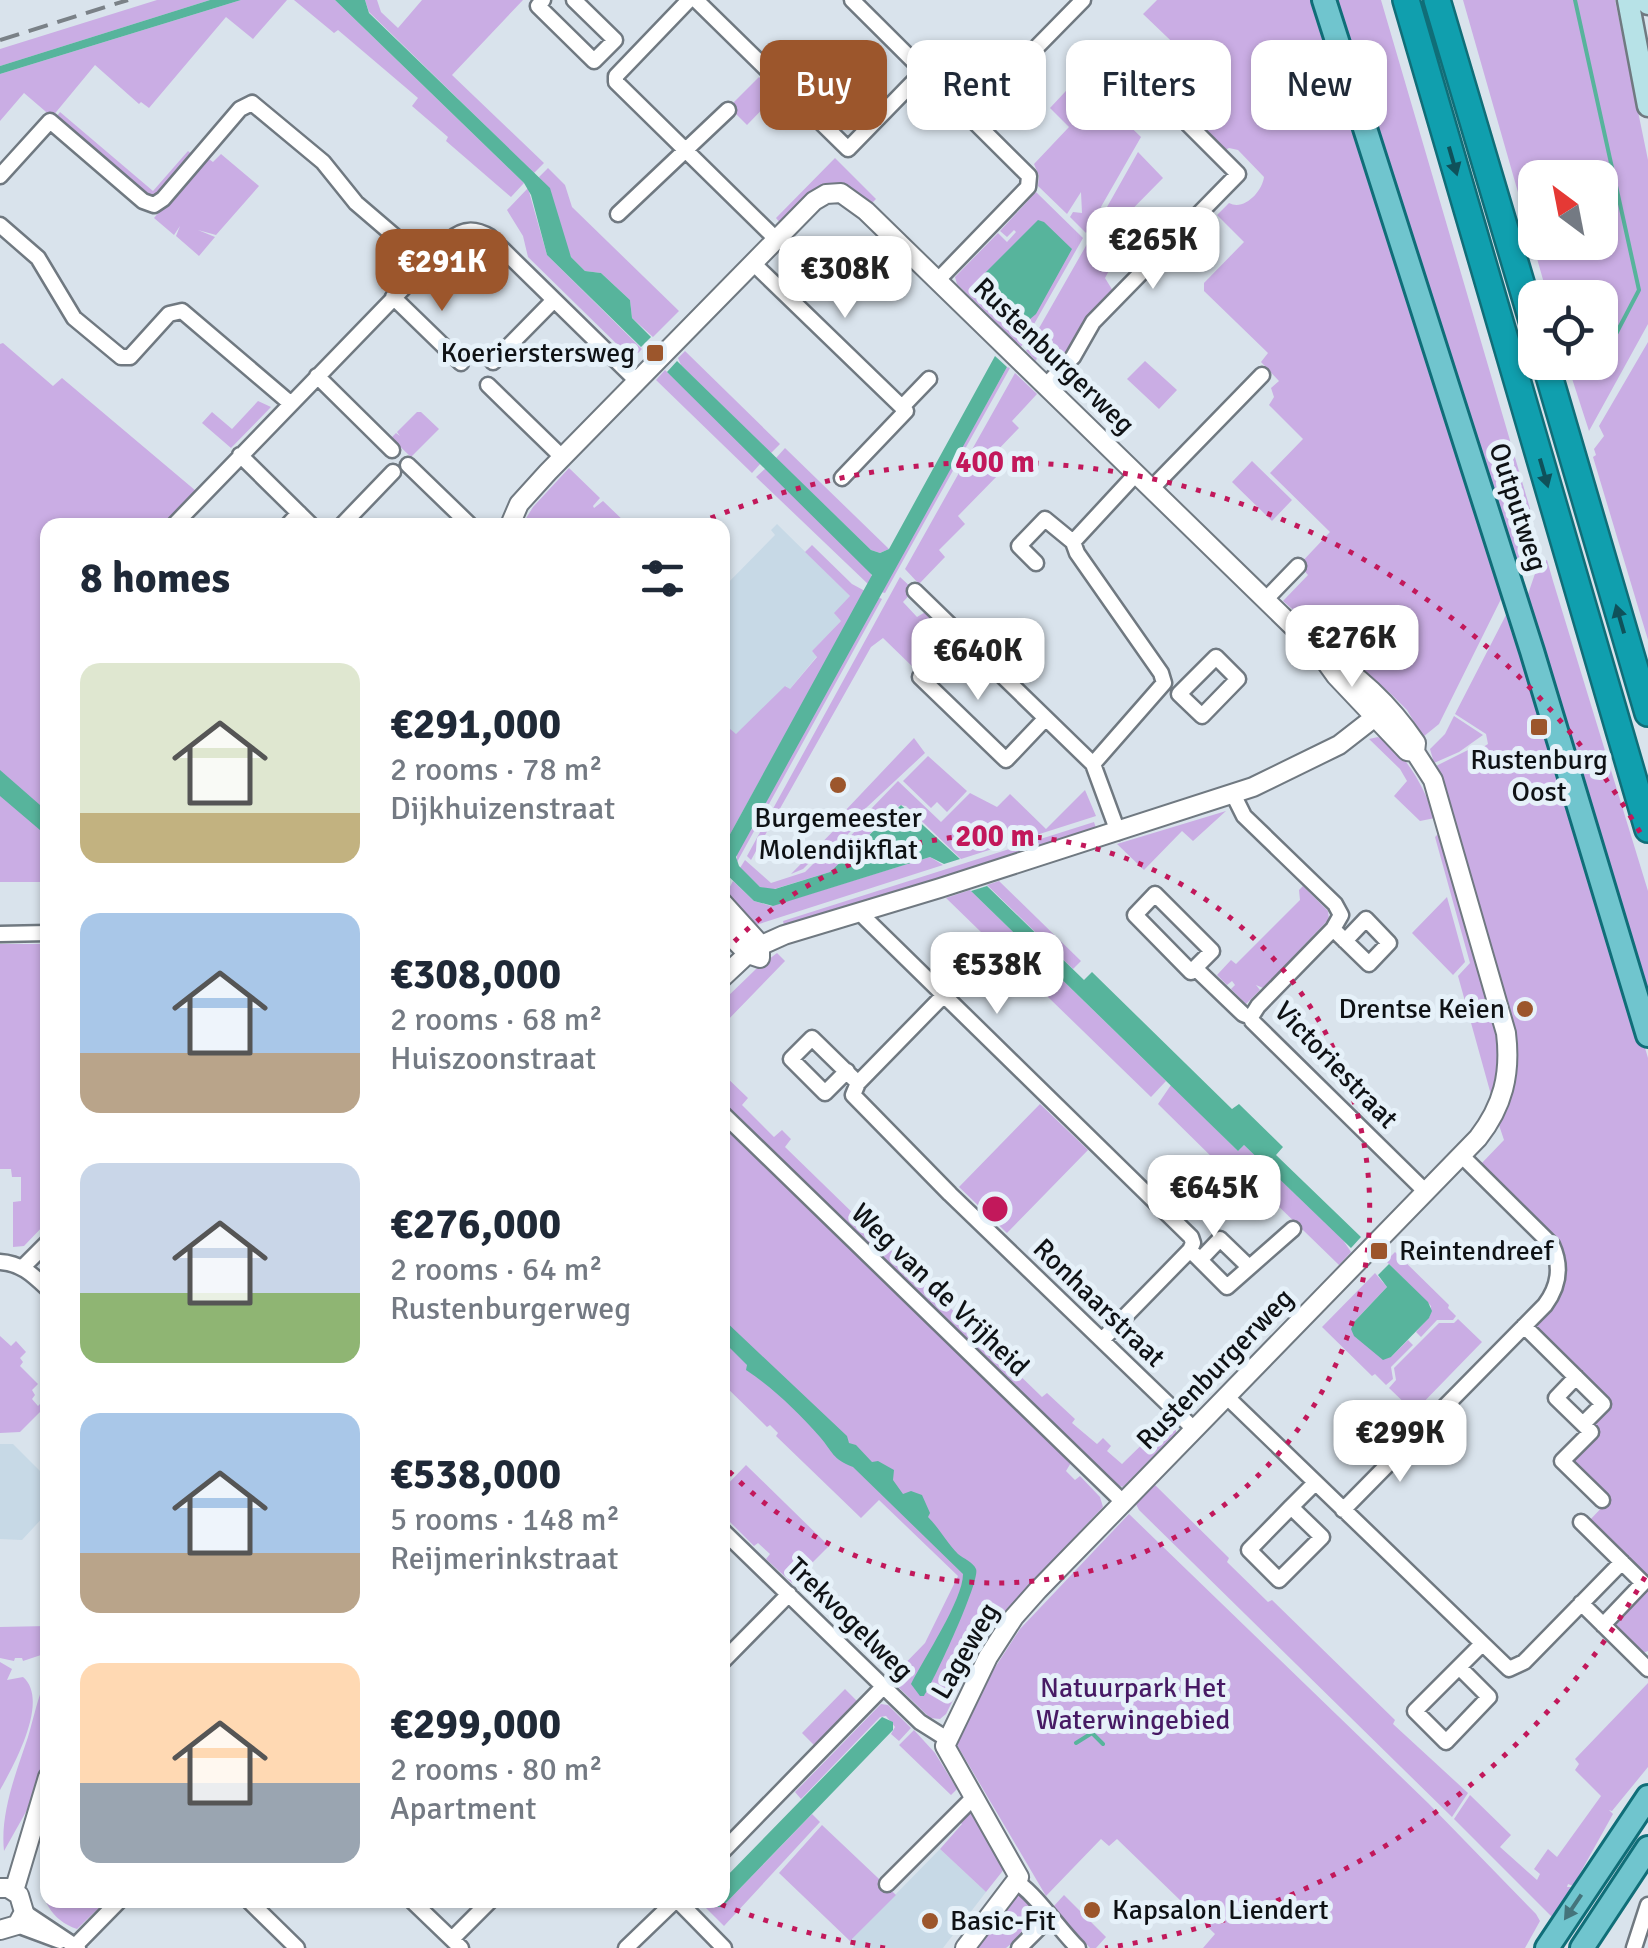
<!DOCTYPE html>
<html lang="en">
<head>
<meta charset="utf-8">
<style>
	:root { --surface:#fff; --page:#f6f6f7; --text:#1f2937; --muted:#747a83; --accent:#9c562c }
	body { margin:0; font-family:Signika,sans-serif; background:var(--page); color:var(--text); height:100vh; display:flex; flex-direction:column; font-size:38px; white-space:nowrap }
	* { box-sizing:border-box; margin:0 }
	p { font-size:32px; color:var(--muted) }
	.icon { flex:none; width:55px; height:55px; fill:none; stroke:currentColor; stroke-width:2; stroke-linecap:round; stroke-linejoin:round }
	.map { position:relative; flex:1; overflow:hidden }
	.details { position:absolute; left:40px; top:518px; width:690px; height:1390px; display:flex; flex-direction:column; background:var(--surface); border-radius:20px; box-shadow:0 2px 8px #0004 }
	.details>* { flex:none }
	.hud { position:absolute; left:760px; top:40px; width:738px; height:90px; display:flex; gap:20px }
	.needle { width:65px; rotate:328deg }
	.fabs { position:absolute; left:1518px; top:160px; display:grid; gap:20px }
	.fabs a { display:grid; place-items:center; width:100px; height:100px; border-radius:20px; background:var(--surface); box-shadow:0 2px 8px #0004; font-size:50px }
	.price { position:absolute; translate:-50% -85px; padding:0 22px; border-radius:20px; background:#fff; color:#222; font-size:32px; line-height:65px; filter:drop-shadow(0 2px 5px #0008) }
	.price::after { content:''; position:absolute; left:50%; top:60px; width:30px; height:22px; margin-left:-15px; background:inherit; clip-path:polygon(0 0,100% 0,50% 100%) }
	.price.on { background:var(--accent); color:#fff }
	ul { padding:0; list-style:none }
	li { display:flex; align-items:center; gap:30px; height:250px; padding:0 40px }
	li span { display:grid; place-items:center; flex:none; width:280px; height:200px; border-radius:20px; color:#555 }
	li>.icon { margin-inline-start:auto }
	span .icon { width:120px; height:120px; fill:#fffc; stroke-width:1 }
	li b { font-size:42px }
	h2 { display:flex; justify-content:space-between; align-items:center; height:120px; padding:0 40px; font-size:42px }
	.tag { padding:0 35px; border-radius:20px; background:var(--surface); box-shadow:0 2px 8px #0004; font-size:35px; line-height:90px }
	.tag.on { background:var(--accent); color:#fff }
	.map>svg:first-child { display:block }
</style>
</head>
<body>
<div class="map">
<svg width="1648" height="1948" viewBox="0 0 1648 1948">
	<rect width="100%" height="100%" fill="#d9e3ec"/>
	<path fill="#c7d9e6" d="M777,524L851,597L842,620L812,651L817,656L789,690L786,686L736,736L723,723L722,589L775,535L771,530Z
		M0,1444H13L47,1478V1513L22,1540L0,1539Z
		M940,1849L986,1892L943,1948H852L854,1946L850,1941Z"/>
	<path fill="#caade4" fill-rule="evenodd" d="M157,0H210L0,66V49Z
		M241,0H287L253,39L226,17L149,108L141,102L139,104L95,65L52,117L24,93L0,121V74Z
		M294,0H335L524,183L511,197L446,141L448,137L412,106L418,98L338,30L334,33Z
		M365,0H377L381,12L398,28L422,0H523L452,75L544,163L534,173L369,12Z
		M1157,0H1318L1504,593L1439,724L1423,737L1407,710L1391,694L1283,601L1308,575L1299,565L1330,532L1270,473L1303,439L1269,405L1274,397L1271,388L1279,381L1261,362L1268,353L1204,291V283L1244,242L1217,215L1229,203C1244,211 1262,192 1264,177L1238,150L1229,148L1221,152L1200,132L1218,113L1199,95L1174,118L1163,107L1190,59L1143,14Z
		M1333,0H1381L1533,519L1530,522L1533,531L1517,562L1514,553L1510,556L1508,550L1498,503L1468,428Z
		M1463,0H1615L1648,160V324L1589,431L1567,363L1600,362V298L1548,297ZM1535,178H1600V242H1535Z
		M759,77L777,94L747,125L729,107Z
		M1079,77L1141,137L1086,233L1070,217L1073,212L1082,213L1081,192L1067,214L1038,186L1039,176L1034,164L1069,127L1050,108Z
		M60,112L153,191L188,151L194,156L159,197L150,199L64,127L66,124L57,116Z
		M1138,152L1163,178L1097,245L1089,239Z
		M221,154L259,186L216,235L198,230L215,237L199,256L176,236L180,226L174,235L154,218L206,157L213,162Z
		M835,158L876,199L871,204L848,188L782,225L776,218Z
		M548,168L565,185L572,207L679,311L653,337L632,318L630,300L601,273L585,271L571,257L539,177Z
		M528,188L547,255L642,349L632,359L528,257L523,236L507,210Z
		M1036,192L1083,238L1021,347L957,284L955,277L998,233L1007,242L1016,232L1014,230L1007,237L1000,231Z
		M1087,244L1112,265L1105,278L1113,291C1089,317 1076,344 1053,368L1038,353L1036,361L1026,351Z
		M1648,342V640L1593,457L1596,455L1594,449L1604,436L1599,426Z
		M3,343L53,386L62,378L196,491L167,525H48L47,882H0V344Z
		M685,351L780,444L771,453L681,365L678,358Z
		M1145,361L1177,390L1159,409L1127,379Z
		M1007,367L1010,368L885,593L881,592Z
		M665,370L761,463L752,473L656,380Z
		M1015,373L1037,394L1012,421L1019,428L991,457L1001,472L958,516L965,524L939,550L945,557L919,584L905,569Z
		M258,401L271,407L231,448L202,423L212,412L232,429Z
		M417,412H421L439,429L411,457L391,438L396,433L400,436L397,432Z
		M785,448L889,549L880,553L871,550L776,458Z
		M1252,461L1292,500L1272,521L1232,482Z
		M569,468L600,498L593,506L594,508L603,501L628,525H522L533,507Z
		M766,468L869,569L872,577L869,585L756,477Z
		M812,545L852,584L865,591L723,847L722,722L736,734L785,686L790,689L817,657L812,651L841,621L834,613L850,596L805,552Z
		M1541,556L1543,561L1547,560L1553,581L1648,891V1011L1526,600Z
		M900,577L914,590L903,602L917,617L927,611L947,630L946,640L917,671L883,638L871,647L751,860L747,856Z
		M878,597L882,599L737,862V852Z
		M1506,615L1512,634L1516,626L1527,659L1544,735L1565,780L1648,1058V1583L1588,1522L1608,1501L1569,1462L1598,1432L1591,1424L1610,1402L1531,1327L1552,1305L1556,1242L1480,1165L1504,1140L1498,1122L1513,1087L1515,1051L1436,766L1476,746L1480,749L1488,744L1486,734L1455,714Z
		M1454,716L1483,735L1459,752L1434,763L1430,749L1445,734Z
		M1378,737C1406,751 1425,790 1435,818L1420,821L1394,796L1407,781L1400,769L1369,739Z
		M914,738L925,753L852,821L856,826L832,850L815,857L803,869L791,874L847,817L843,813Z
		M928,756L967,791L947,812L937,802L931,808L903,781Z
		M898,781L941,822L970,793L997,807L1010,794L1046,829L1085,790L1096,816L961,859L906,806L900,805L830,872L771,890L760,887L740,868L745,860L771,883L805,872L817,860L834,853L862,824L871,832L876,826L870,829L864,823L867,813Z
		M1226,811L1193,841L1182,831L1144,870L1117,844Z
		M1094,822L1097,831L785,929L783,921Z
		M1442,830L1499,1034L1502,1055L1493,1102L1458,976L1470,963L1435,837Z
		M930,857L943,865L756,925L726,894L733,881L754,901L771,906Z
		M999,881L1081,961L1073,969L987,885Z
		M1303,886L1328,911L1329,919L1263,988L1256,985L1260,990L1246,1004L1231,989L1235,985L1232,981L1227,985L1217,975L1231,960L1236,964L1300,900L1299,890Z
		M970,890L1166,1081L1151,1097L946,898Z
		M1447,897L1465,962L1453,975L1412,933Z
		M0,944H47V1222L24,1246L13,1247V1202L21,1201V1177H12L11,1169H0Z
		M777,953L785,961L723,1025V1001L756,969Z
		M722,1073L748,1098L742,1105L774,1137L782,1130L791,1139L785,1147L1042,1397L1047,1393L1075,1419L1072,1423L1097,1444L1103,1438L1111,1446L1107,1451L1122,1464L1169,1418L1176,1426V1433L1123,1487L1111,1483L723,1105Z
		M1171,1085L1238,1151L1244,1145L1343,1240L1351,1252L1339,1265L1233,1162L1224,1169L1158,1104Z
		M1040,1104L1088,1150L1007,1233L959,1187Z
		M723,1121L1072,1461L1066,1471L1075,1480L1080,1476L1100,1497L1103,1507L1001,1615L973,1660L946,1714L940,1719L930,1718L890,1679L925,1643L958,1576L879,1500L861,1518L776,1436L778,1433L770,1425L767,1427L723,1384Z
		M1395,1252L1449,1305L1448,1308L1456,1316L1453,1320H1437L1421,1337L1416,1332L1430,1316L1431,1306L1386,1261Z
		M1375,1273L1387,1287L1353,1323L1391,1357L1408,1340L1413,1345L1391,1367L1393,1379L1386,1385L1375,1374L1372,1376L1322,1327Z
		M1458,1319L1482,1342L1414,1412L1389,1388L1396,1380L1394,1368L1439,1323H1454Z
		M0,1336L11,1346L16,1341L26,1352L20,1358L23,1362L20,1366L38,1384L32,1390L35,1395L32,1399L38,1406L42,1402L46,1406L20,1432L0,1433Z
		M746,1465L829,1546L792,1583L766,1559L770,1554L758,1543L754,1546L723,1515V1489Z
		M1155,1485L1229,1558L1227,1562L1268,1602L1272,1600L1395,1720L1393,1724L1468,1793L1452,1817L1139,1510L1136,1504Z
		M1129,1514L1428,1803L1536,1914L1540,1921L1525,1948H1203L1215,1934L1117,1839L1109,1846L1101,1839L1046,1896L957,1745L994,1669L1020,1629Z
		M1648,1585V1651L1640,1654L1617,1631L1615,1622Z
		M47,1626V1653L23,1661L22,1658H15L14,1661L0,1658V1627Z
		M0,1662L12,1669L7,1680L23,1677C50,1700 14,1765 0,1790Z
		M47,1676V1750L27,1810L4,1851C0,1813 16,1773 28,1737C34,1717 38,1696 47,1676Z
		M1648,1683V1767L1612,1811L1609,1810L1613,1814L1573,1886L1568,1884L1567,1887H1572L1553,1918L1454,1819L1470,1795L1511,1835L1500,1847L1537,1880L1540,1874L1534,1869L1548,1849L1557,1857L1601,1796L1575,1770L1579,1764L1575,1759Z
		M845,1689L857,1701L814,1745L802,1733Z
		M881,1704L888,1705L911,1728L899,1741L891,1734L895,1727L886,1716L880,1717L801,1799L795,1792Z
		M914,1730L935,1753L957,1789L951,1795L899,1745Z
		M967,1807L1005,1868L986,1892L940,1849L962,1824L957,1819Z
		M812,1814L820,1822L724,1926L700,1902L699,1900H710L717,1907H722Z
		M822,1825L896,1895L850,1941L779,1873Z
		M47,1839L48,1900H107L77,1929C38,1916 34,1873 47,1839Z
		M1018,1893L1035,1912L1034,1925L1006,1948H975Z
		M1064,1895L1106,1937L1096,1948H1090L1053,1907Z"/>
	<path fill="#57b49c" d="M210,0H241L0,74V66Z
		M335,0H365L369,13L550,188L571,257L585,271L601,273L630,300L632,318L651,337L641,347L547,255L531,195L524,183Z
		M1038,220L1044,222L1072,249L1036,314L1023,325L982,284L981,277Z
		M995,356L1007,367L736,857L739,866L760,887L775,889L830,872L901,805L960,859L944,864L930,857L773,906L754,901L723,871V847L872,575L667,372L677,361L871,550L880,553L889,549Z
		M0,770L40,805L47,800L43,808L47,811V836L0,796Z
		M987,886L1084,980L1092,972L1232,1109L1239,1104L1283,1147L1276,1155L1361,1237L1351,1248L1244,1145L1238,1151L971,891Z
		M1389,1264L1428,1302L1432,1311L1429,1318L1391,1357L1383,1360L1354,1336L1351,1329L1354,1322L1387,1287L1378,1275Z
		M722,1318L847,1436L849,1443L856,1445L872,1462L878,1461L894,1470L893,1480L903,1494L911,1491L922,1495L930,1513L928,1517C940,1529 946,1542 958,1554C964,1559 973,1562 976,1569C981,1580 933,1683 924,1696H920L911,1684C924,1658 963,1600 963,1574L853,1467C832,1459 833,1452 820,1437C797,1411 773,1388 746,1370L747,1365L723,1341Z
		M882,1717L893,1722V1730L722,1907H718L711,1900H722L723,1880Z"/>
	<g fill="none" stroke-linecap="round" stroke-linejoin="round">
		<path stroke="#57b49c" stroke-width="4" d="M1575,0L1639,290L1606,353
			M1055,1727L1080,1714L1088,1719
			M1076,1743L1092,1733L1103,1744"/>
		<defs>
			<path id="minor" d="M543,0L538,6L594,61L615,40L574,0
				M689,0L616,76V82L776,239
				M696,0L848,149L925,70
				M852,0L1029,176L1028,187L937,281
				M970,115L1083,0
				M0,176L50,121L143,201L154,205L163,199L240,109L252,103L323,162L356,203L426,263
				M618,214L728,110
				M0,225L38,258L74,318L121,357H130L169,314L182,311L290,403
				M753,263L906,411L842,478
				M393,297L461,363
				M493,362L554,300
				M317,376L392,450
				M488,385L562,457
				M1045,386L1073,357L1093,322L1238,174L1188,124
				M902,407L929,379
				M240,455L311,525
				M408,465L470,525
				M1151,489L1262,375
				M174,525L450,240C463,228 475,228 490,237L637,381
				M288,525L299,513
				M342,525L393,472
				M1073,542L1077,553L1161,673L1164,683
				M1073,542L1136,474
				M1036,563L1019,546L1045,519L1073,542
				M915,591L1093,764
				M1265,600L1298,566
				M960,636L920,677L1006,760L1045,719
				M1216,657L1238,679L1202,716L1179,694Z
				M1093,764L1164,683
				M1093,764L1118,832
				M1233,794L1244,816L1335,904L1341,915L1333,929L1258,1006L1251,1017L1252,1021L1426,1192
				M863,912L865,918L1191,1237L1193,1243L1190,1250L1103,1339
				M1333,929L1369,964L1389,943L1366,919L1345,941
				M0,934L48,933
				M1195,968L1212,951L1155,894L1135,915L1191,972L1195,968L1243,1014L1251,1017
				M943,996L858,1083L853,1095L950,1194L1195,1430
				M847,1071L825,1093L791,1059L812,1038L858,1083
				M722,1113L1124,1503
				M1190,1250L1227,1287L1293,1229
				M1200,1260L1220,1239L1248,1266
				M0,1262C21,1263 33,1275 48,1289
				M22,1268L48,1242
				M1524,1326L1603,1404L1583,1424
				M1576,1377L1556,1398L1591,1432L1562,1461L1602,1500
				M1227,1397L1509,1669L1524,1662L1622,1562
				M1291,1507L1322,1537L1279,1580L1249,1550Z
				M1291,1507L1315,1483
				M1343,1510L1545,1305C1559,1286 1562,1267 1552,1245L1461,1155
				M1581,1522L1643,1583L1603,1625
				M722,1530L920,1722L947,1739
				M1581,1603L1648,1669
				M722,1662L789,1594
				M1459,1667L1489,1697L1446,1742L1415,1711L1481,1645
				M722,1852L884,1686
				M1017,1882C1040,1899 1057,1927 1078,1948
				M887,1884L974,1797
				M248,1900L297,1948
				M411,1900L461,1948
				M677,1900L724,1948
				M24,1912L78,1948
				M17,1925L60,1941
				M452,1939L491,1900
				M75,1946L120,1900
				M626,1948L676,1900
				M1019,1948L1049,1918
				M1634,1948L1648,1905"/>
			<path id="tertiary" d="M510,525L519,504L548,472L814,201L826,194L841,193L866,211L1318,651L1336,676L1407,751L1415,752
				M722,902L760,944V958L748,954L722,927
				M722,978L753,949L784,935L940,888L1253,787L1339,745L1375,717L1380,709
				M0,1888H8L19,1895L24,1912L17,1925L0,1930
				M14,1891L48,1777
				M965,1948L1019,1877L945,1746L988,1657L1014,1617L1038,1590L1478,1138C1503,1106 1511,1074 1506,1033L1433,780L1415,752L1416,743C1391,706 1358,674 1318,651"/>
			<path id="secondary" d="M1628,0L1648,106
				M1647,0L1648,4"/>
			<path id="primary" d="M1324,0L1532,651L1648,1035
				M1547,1948L1648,1797
				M1582,1948L1648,1848"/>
			<path id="motorway" d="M1406,0L1648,829
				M1437,0L1535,330
				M1545,362L1648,713"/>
		</defs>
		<use href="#minor" stroke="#707981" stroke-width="19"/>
		<use href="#tertiary" stroke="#707981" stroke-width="22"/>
		<use href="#secondary" stroke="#707981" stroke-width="25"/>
		<use href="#primary" stroke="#106e78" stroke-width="28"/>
		<use href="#motorway" stroke="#106e78" stroke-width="30"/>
		<use href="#minor" stroke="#fff" stroke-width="14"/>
		<use href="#tertiary" stroke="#fff" stroke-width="18"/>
		<use href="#secondary" stroke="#b7e2e7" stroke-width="20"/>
		<use href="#primary" stroke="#70c5ce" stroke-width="22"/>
		<use href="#motorway" stroke="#109fae" stroke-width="25"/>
		<path stroke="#7a8187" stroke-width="4" stroke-dasharray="20 10" stroke-linecap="butt" d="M0,40L128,0"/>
	</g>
	<defs><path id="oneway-solid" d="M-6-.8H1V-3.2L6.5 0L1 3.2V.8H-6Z" transform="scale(2.5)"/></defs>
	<g fill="#0f515a">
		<use href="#oneway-solid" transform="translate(1453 161) rotate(74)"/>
		<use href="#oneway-solid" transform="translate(1544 473) rotate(74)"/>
		<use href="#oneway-solid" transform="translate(1620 619) rotate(-106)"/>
	</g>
	<use fill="#44747b" href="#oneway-solid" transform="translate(1573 1907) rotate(124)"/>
	<g fill="none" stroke="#c2185b" stroke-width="5" stroke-dasharray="5 10">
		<path d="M724 952A374 374 0 1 1 724 1466"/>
		<path d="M1645 1577A747 747 0 0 1 1105 1948M885 1948A747 747 0 0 1 715 1902M697 524A747 747 0 0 1 1645 841"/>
	</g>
	<g fill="#9c562c" stroke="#e6f1f9" stroke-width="4">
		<rect x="645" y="343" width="20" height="20" rx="5"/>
		<rect x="1529" y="717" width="20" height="20" rx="5"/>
		<circle cx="838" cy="785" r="10"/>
		<circle cx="1525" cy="1009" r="10"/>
		<rect x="1369" y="1241" width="20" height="20" rx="5"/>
		<circle cx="1092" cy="1910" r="10"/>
		<circle cx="930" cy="1921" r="10"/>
	</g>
	<g text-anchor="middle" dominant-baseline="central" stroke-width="10" stroke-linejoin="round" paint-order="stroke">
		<g font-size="28" fill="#0f1215" stroke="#e6f1f9" text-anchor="start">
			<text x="635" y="353" text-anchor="end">Koerierstersweg</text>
			<text x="1539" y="760" text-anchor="middle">Rustenburg<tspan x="1539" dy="32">Oost</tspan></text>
			<text x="838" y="818" text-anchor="middle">Burgemeester<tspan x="838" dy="32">Molendijkflat</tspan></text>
			<text x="1505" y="1009" text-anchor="end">Drentse Keien</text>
			<text x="1399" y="1251">Reintendreef</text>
			<text x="1112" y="1910">Kapsalon Liendert</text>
			<text x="950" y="1921">Basic-Fit</text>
		</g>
		<g font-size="28" fill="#0f1215" stroke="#e6f1f9">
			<text transform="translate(1054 356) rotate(44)">Rustenburgerweg</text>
			<text transform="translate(1518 507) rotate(72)">Outputweg</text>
			<text transform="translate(1336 1065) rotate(46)">Victoriestraat</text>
			<text transform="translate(940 1290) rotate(44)">Weg van de Vrijheid</text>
			<text transform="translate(1099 1303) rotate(44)">Ronhaarstraat</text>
			<text transform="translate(1215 1369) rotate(-46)">Rustenburgerweg</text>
			<text transform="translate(850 1619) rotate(44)">Trekvogelweg</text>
			<text transform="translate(965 1651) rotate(-60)">Lageweg</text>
		</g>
		<g font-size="28" fill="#471a64" stroke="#e6f1f9">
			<text x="1133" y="1688">Natuurpark Het<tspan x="1133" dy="32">Waterwingebied</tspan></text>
		</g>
	</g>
	<circle cx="995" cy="1209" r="15" fill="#c2185b" stroke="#e6f1f9" stroke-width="5"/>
	<g font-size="30" text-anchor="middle" font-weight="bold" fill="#c2185b" stroke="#e6f1f9" stroke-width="10" stroke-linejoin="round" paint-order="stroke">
		<text x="995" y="472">400 m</text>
		<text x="995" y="846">200 m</text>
	</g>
</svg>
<div class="fabs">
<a><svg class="needle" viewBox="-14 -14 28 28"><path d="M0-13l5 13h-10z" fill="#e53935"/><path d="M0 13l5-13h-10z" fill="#747a83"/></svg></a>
<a><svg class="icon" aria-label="locate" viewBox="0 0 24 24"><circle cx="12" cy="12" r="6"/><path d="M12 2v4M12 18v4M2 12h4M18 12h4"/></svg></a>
</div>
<b class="price" style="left:1153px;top:292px">€265K</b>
<b class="price on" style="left:442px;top:314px">€291K</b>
<b class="price" style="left:845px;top:321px">€308K</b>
<b class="price" style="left:1352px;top:690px">€276K</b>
<b class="price" style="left:978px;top:703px">€640K</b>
<b class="price" style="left:997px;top:1017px">€538K</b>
<b class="price" style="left:1214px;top:1240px">€645K</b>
<b class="price" style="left:1400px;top:1485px">€299K</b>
<div class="hud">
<a class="tag on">Buy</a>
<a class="tag">Rent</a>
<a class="tag">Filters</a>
<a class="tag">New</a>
</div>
<section class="details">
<h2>8 homes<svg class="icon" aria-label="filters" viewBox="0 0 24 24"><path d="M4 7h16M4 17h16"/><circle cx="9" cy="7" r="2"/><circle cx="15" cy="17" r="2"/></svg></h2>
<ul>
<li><span style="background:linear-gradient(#dfe7d0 75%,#c2b280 0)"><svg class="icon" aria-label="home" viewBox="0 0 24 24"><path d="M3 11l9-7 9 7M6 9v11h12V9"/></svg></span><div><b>€291,000</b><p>2 rooms · 78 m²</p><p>Dijkhuizenstraat</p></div></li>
<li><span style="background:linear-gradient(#a9c7e8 70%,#b9a48a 0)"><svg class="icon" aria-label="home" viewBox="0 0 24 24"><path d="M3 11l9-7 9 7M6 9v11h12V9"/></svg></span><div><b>€308,000</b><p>2 rooms · 68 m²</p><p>Huiszoonstraat</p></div></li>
<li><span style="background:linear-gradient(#c9d6e8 65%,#8fb573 0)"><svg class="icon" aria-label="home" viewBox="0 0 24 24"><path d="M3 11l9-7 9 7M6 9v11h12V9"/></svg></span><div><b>€276,000</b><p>2 rooms · 64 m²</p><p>Rustenburgerweg</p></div></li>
<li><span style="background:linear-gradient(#a9c7e8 70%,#b9a48a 0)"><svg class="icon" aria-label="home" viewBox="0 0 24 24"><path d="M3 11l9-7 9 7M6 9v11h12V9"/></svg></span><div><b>€538,000</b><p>5 rooms · 148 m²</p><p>Reijmerinkstraat</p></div></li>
<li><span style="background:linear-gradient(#ffd9b3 60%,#9aa5b1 0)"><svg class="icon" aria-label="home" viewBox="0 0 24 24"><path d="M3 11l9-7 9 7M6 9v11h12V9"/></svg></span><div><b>€299,000</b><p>2 rooms · 80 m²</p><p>Apartment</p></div></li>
</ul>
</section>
</div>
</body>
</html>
